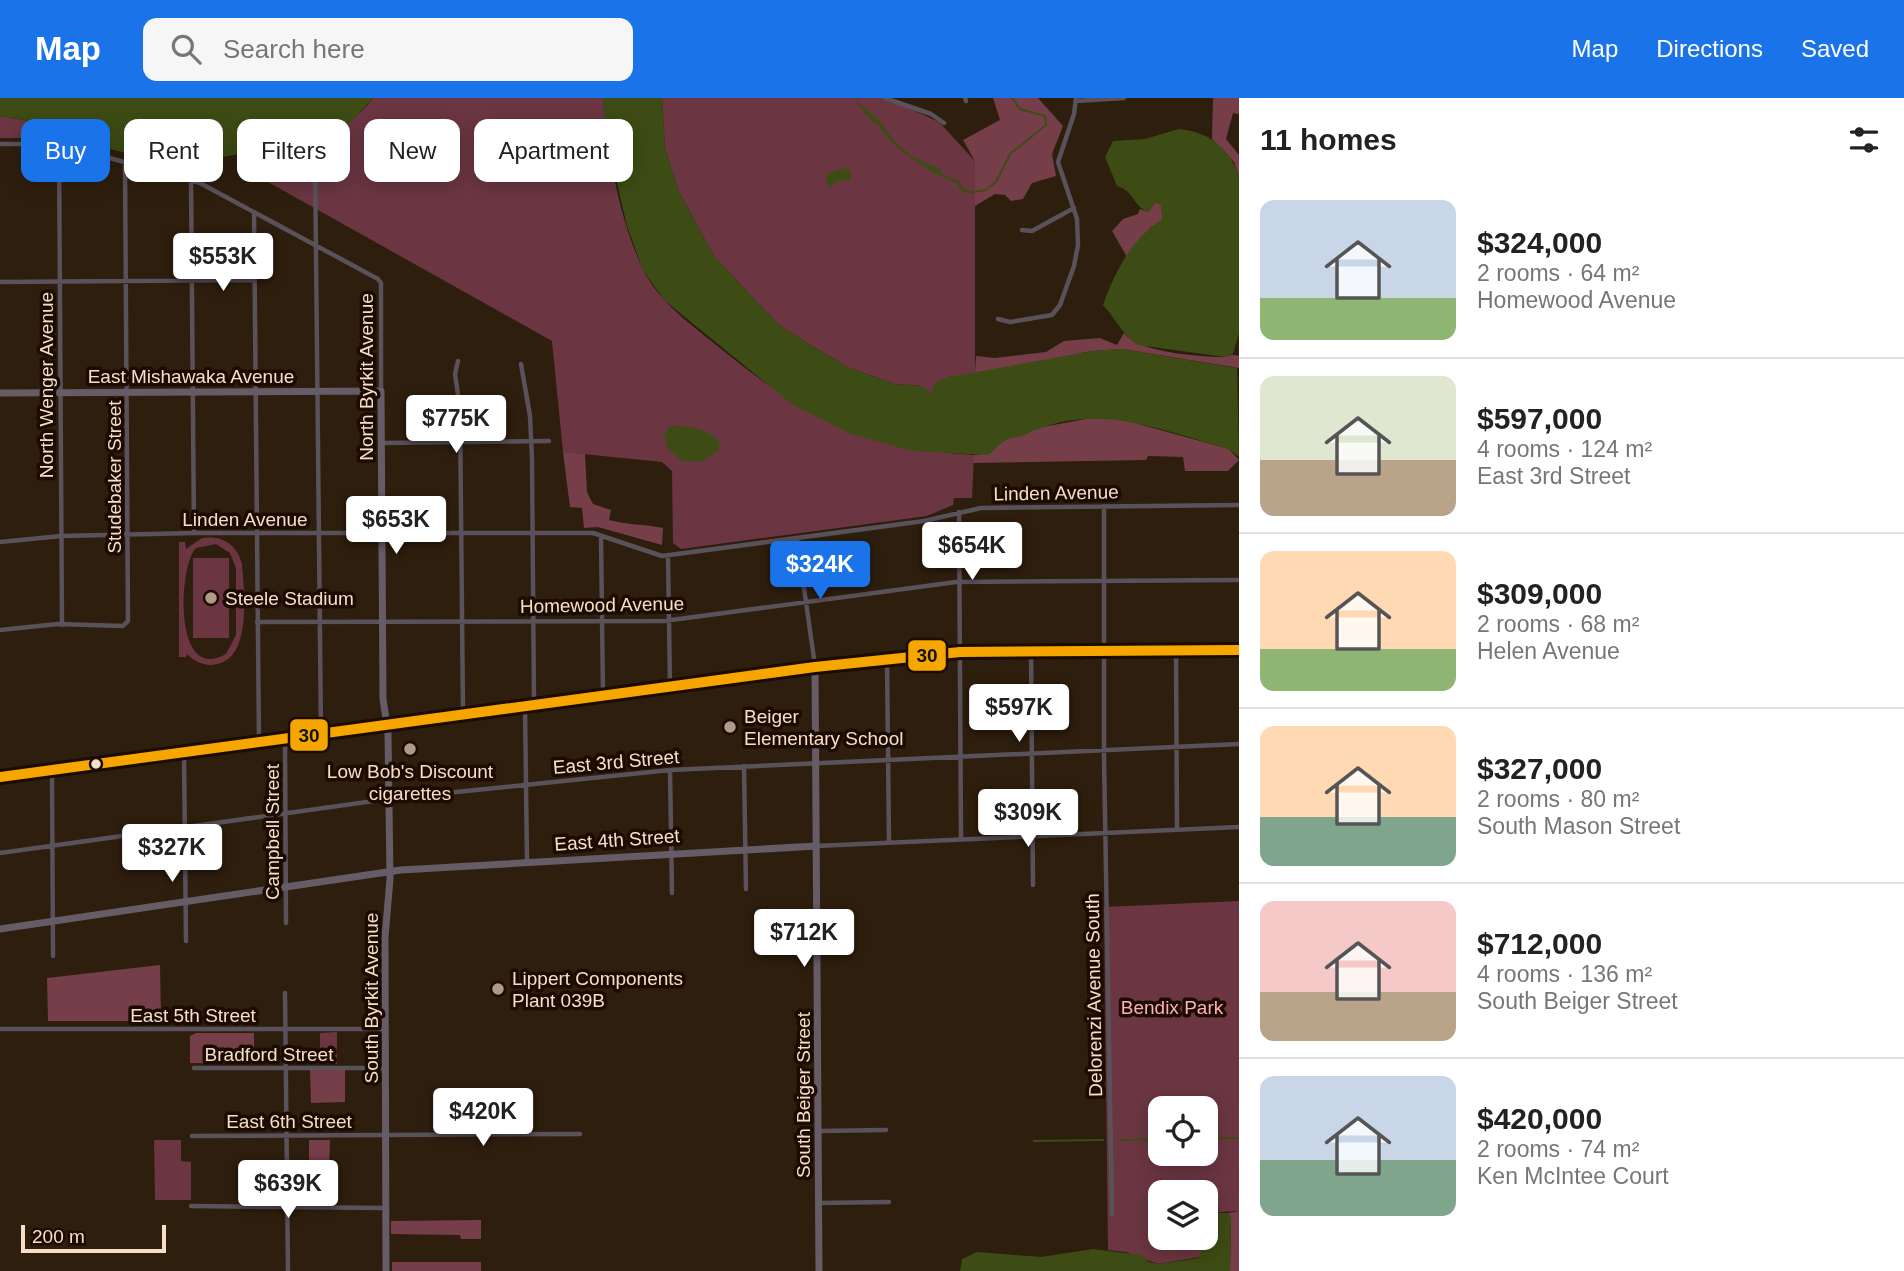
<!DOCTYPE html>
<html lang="en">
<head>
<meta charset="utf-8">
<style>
	:root { --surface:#fff; --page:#f6f6f6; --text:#222; --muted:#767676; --line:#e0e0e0; --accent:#1a73e8 }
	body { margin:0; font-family:Helvetica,sans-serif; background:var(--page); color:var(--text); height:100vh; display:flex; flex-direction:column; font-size:26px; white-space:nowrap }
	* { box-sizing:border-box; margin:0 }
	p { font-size:23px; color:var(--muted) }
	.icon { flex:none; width:38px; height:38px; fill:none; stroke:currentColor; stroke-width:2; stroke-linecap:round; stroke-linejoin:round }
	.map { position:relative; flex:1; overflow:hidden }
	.drawer { display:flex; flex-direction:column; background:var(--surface); width:665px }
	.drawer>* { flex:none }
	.banner { position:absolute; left:21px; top:21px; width:665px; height:63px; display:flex; gap:14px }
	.fabs { position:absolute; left:1148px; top:998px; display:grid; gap:14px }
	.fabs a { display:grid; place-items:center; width:70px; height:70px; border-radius:14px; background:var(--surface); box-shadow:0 4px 18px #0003; font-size:35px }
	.scale { position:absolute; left:21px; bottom:18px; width:145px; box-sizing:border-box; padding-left:7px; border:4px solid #f6dec9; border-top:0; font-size:19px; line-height:24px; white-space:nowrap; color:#f6dec9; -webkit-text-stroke:5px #1b0b00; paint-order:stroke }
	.price { position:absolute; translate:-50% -60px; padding:0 16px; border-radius:7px; background:#fff; color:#222; font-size:23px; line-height:46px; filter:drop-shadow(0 2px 4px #0008) }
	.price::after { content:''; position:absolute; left:50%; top:42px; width:21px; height:16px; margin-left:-10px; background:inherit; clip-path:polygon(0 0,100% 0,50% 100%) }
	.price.current { background:var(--accent); color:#fff }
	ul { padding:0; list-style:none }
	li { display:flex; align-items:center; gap:21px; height:175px; padding:0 21px }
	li+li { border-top:2px solid var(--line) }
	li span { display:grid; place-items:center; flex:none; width:196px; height:140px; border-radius:14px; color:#555 }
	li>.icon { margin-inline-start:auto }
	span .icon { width:84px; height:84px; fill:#fffc; stroke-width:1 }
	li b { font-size:30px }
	h2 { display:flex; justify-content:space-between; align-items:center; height:84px; padding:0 21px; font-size:30px }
	.pill { padding:0 24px; border-radius:14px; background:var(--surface); box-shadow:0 4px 18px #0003; font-size:24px; line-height:63px }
	.pill.current { background:var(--accent); color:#fff }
	header { display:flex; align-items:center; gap:42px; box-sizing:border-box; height:98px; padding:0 35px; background:var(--accent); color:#fff }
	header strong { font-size:33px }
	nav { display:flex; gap:38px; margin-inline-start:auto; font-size:24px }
	.search { width:490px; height:63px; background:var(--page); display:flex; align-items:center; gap:18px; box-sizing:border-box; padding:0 24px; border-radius:14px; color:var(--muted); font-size:26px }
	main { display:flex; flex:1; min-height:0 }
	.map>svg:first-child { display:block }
</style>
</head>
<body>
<header>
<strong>Map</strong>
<div class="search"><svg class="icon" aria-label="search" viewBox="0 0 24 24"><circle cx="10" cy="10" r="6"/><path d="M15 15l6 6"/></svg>Search here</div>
<nav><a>Map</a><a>Directions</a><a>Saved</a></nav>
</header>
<main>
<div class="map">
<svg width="1239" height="1173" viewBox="0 0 1239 1173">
	<rect width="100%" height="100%" fill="#2e1e0d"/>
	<path fill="#6b3641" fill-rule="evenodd" d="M373,0H603C609,58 618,118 643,171C658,203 689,225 716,247C807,320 855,349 974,357L972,400H954L953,407L927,418L681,451L673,445L672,373L662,364L563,354L552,243L268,84L269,50C315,41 342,39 373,0Z
		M662,0H886L939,24L975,63V276L949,279L930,295L921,288L895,286L847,269L780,228L736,182L714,158L679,94L665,50Z
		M0,18L30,23L29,40H0Z
		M202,440C222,437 237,446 242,466C244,493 252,560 217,566C205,569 195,564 187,556L186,559H179V444H185L186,451ZM216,446L230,455L236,470V537L226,556C172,587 179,466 196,450Z
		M193,460H229V540H193Z
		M1239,803V1113L1206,1115V1094H1160V1139H1202L1203,1148L1200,1159L1158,1166L1126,1154L1108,1152L1104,809ZM1160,1010H1206V1055H1160Z
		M337,934V966H320V935Z
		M154,1042H181V1063L191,1064V1102H155Z"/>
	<path fill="#763e49" d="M993,0H1038L1063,28L1052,56L1056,78L1032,85L1023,101L1011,103L1005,97L995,96L975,108V63L963,42L1000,22Z
		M1213,0H1239V16L1233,15L1226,41L1239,57V79L1234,64L1212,41Z
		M1156,104L1161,107L1163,122L1151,129L1127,159L1112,133L1123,121L1138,116L1140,111L1148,114Z
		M1124,235C1138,254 1194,258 1218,259C1227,260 1231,255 1239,258V270L1122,251L1092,253L975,276L976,258L995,260L1046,254L1064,243L1100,240L1117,247Z
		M1097,319L1117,320L1229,351L1239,362L1228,373H1185L1183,359L1148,358L1146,362L973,365L974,357C990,356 992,350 1005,342C1014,337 1023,339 1031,331Z
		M563,354L585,356L587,394L593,406L611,412L609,422C628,427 644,426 663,430L662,447L598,429L584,430L582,410L570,409Z
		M160,867L161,923H48L47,880Z
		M196,935H254V966L190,965V938Z
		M310,972H345V1004L311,1005Z
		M309,1042H330L329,1070H309Z
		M1239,1113V1173H1230L1231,1121L1228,1115Z
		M481,1122V1141H461L460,1137L391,1136V1123Z
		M392,1164H481V1173H392Z"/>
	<path fill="#3d4c14" d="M0,0H373L345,30L321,40L202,63L184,60L152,61L110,51L30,23L0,18Z
		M603,0H662L665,50L679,94L714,158L736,182L780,228L847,269L895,286L922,288L930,295L937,283L949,279L1092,253L1122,251L1237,270L1239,359L1229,351C1159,332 1094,302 1025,337C1019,340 1010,339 1004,343C998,347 994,353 988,357L913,353L851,336L793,307L664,202L643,172L627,128L607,42Z
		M853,0L880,23L894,43L912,58L941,72L942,76L959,83L963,91L972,93V96L961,93L957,85C935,78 887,48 878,26L872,24Z
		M1179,31C1209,34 1230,50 1239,79V235L1233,256L1225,259L1138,247C1124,239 1115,220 1103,207C1114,176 1132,139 1162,122L1161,107L1156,104L1148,114C1134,109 1133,92 1117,88L1105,59L1113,43L1145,41Z
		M844,70L851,73V82L839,83L828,90L826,76Z
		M670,328C687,327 709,330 720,345L718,353L700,364L682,363L668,351L664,337Z
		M1206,1115H1228L1231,1121L1230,1173H960L962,1161L977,1154L1041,1159L1093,1151L1142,1157L1149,1164L1158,1166L1199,1160L1203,1149L1202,1139H1206Z"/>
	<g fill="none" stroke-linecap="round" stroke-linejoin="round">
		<path stroke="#3d4c14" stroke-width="2" d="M973,94L986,92L996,84L1010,56L1046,27L1045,18L1020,11L1012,0
			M1206,1041L1239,1040
			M1119,1042L1160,1041
			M1034,1043L1103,1042"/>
		<path stroke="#5a525b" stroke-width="4.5" d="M885,0L931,16L944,25
			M965,0L966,3
			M1076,3L1124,0
			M0,46H59L200,85L378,181L381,185V293
			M59,46L62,527
			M315,59L321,636
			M191,83L194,435
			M254,114L259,645
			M1022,132L1032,133L1074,110
			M0,184L254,182
			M998,221L1010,224L1052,217L1060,207L1074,168L1078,147L1077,121L1058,64L1074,16L1076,0
			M458,263L455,276L460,310L463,616
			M521,266L530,318L532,361L534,607
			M382,345L549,343
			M1104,408V660L1112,1116
			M959,414L961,741
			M601,438L603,597
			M797,440L815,568
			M0,444L61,438L194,435H593L662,458L924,423L981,410L1239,407
			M668,457L670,588
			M257,524L664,523L956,484L1239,482
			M0,532L58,526L123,528L128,523L125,65
			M1176,552L1177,731
			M1031,553L1033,787
			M887,562L889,744
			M525,609L527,764
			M285,642L286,825
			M184,656L186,843
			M744,668L746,791
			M52,672L53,858
			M670,672L672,795
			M816,748L1239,729
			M0,755L388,701L670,672L1239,646
			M285,895L288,1173
			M0,931H385
			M194,970H385
			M819,1033L886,1032
			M192,1038L580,1036
			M819,1105L889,1104
			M191,1108L386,1110"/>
		<path stroke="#655c68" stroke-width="7" d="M0,295L381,293L383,601L388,634L390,781L385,839L386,1173
			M815,569L819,1173
			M0,831L401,772L816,748"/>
		<path stroke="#645a62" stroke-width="7" d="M0,679L815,569L960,554L1239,552"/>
		<defs>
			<path id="bus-1" d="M0,679L815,569L960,554L1239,552"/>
		</defs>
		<use href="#bus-1" stroke="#1b0b00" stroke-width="16"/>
		<use href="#bus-1" stroke="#f7a600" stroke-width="10"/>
	</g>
	<g fill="#b09b87" stroke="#1b0b00" stroke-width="2.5">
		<circle cx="211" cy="500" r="7"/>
		<circle cx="730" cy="629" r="7"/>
		<circle cx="410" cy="651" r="7"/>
		<circle cx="498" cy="891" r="7"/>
	</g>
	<circle fill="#f6dec9" stroke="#1b0b00" stroke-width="2.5" cx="96" cy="666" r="6"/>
	<g text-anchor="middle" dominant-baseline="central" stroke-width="7" stroke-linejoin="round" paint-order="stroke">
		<g font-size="19" fill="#f6dec9" stroke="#1b0b00">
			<text x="191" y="278">East Mishawaka Avenue</text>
			<text transform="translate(366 279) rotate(-90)">North Byrkit Avenue</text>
			<text transform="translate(46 287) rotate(-90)">North Wenger Avenue</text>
			<text transform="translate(114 379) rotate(-90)">Studebaker Street</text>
			<text transform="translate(1056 395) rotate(-1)">Linden Avenue</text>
			<text x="245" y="421">Linden Avenue</text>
			<text transform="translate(602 507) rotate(-1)">Homewood Avenue</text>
			<text transform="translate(616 664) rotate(-5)">East 3rd Street</text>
			<text transform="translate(272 734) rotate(-90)">Campbell Street</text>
			<text transform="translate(617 742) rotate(-4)">East 4th Street</text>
			<text transform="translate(1094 897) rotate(-91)">Delorenzi Avenue South</text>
			<text transform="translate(371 900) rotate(-90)">South Byrkit Avenue</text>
			<text x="193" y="917">East 5th Street</text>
			<text x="269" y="956">Bradford Street</text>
			<text transform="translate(803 997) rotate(-90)">South Beiger Street</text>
			<text x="289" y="1023">East 6th Street</text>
		</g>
		<g font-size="19" fill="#f6dec9" stroke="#1b0b00" text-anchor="start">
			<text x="225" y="500">Steele Stadium</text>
			<text x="744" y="618">Beiger<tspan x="744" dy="22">Elementary School</tspan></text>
			<text x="410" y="673" text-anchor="middle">Low Bob's Discount<tspan x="410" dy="22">cigarettes</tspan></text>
			<text x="512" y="880">Lippert Components<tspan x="512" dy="22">Plant 039B</tspan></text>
		</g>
		<g font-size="19" fill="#fdafc0" stroke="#1b0b00">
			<text x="1172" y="909">Bendix Park</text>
		</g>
	</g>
	<g stroke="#1b0b00" stroke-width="2.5">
		<rect x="907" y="541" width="40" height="33" rx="7" fill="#f7a600"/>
		<rect x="289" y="620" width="40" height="34" rx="7" fill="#f7a600"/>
	</g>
	<g font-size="19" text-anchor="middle" font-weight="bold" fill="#111">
		<text x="927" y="564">30</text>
		<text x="309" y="644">30</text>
	</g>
</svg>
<div class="fabs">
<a><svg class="icon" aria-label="locate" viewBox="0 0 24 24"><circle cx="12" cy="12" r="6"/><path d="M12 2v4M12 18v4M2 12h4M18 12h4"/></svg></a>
<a><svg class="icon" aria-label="layers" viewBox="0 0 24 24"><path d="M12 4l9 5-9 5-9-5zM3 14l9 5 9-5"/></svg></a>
</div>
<div class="scale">200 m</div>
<b class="price" style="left:223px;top:195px">$553K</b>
<b class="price" style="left:456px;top:357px">$775K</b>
<b class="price" style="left:396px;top:458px">$653K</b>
<b class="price" style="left:972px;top:484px">$654K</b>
<b class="price current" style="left:820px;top:503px">$324K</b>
<b class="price" style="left:1019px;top:646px">$597K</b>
<b class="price" style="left:1028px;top:751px">$309K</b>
<b class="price" style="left:172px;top:786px">$327K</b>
<b class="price" style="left:804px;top:871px">$712K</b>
<b class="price" style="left:483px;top:1050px">$420K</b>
<b class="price" style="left:288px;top:1122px">$639K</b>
<div class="banner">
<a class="pill current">Buy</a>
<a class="pill">Rent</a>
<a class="pill">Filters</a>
<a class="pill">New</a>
<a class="pill">Apartment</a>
</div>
</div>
<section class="drawer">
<h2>11 homes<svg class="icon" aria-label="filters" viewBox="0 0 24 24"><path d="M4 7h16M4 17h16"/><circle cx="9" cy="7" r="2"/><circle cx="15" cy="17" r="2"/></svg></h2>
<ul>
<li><span style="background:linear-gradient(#c9d6e8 70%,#8fb573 0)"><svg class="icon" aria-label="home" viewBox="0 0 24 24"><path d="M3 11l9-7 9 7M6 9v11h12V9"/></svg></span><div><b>$324,000</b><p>2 rooms · 64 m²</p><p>Homewood Avenue</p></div></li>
<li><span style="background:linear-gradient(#dfe7d0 60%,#b9a48a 0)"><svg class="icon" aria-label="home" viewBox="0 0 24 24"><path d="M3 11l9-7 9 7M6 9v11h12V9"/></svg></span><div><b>$597,000</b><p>4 rooms · 124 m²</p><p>East 3rd Street</p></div></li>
<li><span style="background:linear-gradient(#ffd9b3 70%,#8fb573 0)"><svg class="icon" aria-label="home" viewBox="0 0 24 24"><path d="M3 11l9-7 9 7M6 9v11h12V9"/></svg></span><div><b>$309,000</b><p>2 rooms · 68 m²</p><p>Helen Avenue</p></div></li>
<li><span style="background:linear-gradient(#ffd9b3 65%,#7fa58c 0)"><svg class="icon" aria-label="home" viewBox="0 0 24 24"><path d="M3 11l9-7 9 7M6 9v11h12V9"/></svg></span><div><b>$327,000</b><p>2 rooms · 80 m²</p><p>South Mason Street</p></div></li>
<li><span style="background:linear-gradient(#f6c9c9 65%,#b9a48a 0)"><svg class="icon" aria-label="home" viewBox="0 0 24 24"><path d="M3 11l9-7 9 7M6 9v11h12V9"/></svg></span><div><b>$712,000</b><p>4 rooms · 136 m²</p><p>South Beiger Street</p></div></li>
<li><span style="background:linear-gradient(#c9d6e8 60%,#7fa58c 0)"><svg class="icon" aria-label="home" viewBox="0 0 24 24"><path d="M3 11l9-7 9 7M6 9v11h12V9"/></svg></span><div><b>$420,000</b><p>2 rooms · 74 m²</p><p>Ken McIntee Court</p></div></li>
</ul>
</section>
</main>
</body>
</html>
